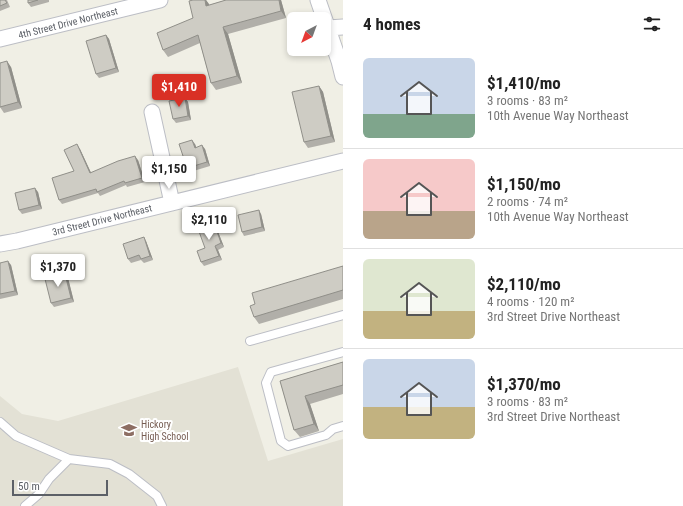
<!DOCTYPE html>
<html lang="en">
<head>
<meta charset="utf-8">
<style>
	:root { --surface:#fff; --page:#f2f2f2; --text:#222; --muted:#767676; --line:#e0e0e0; --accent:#d93025 }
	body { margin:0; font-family:"Roboto Condensed",sans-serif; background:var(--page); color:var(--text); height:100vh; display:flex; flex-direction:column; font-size:15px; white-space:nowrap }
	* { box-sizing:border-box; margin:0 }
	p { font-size:13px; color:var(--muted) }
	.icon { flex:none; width:22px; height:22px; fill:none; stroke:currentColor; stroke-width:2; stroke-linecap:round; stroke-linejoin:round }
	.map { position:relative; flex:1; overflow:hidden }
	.details { display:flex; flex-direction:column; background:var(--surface); width:340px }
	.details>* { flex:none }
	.needle { width:26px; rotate:221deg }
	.buttons { position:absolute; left:287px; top:12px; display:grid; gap:8px }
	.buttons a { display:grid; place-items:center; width:44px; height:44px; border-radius:6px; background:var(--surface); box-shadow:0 2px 6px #0003; font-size:20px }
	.scale { position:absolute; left:12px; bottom:10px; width:96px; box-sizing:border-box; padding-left:4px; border:2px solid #5c6067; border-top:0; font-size:11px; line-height:14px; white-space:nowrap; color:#5c6067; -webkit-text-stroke:3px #fff; paint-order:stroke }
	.price { position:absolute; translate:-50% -34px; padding:0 9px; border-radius:4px; background:#fff; color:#222; font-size:13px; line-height:26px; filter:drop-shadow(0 1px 2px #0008) }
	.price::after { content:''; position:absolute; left:50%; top:24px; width:12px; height:9px; margin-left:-6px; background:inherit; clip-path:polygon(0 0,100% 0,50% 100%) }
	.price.selected { background:var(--accent); color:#fff }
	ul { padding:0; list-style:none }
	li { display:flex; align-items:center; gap:12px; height:100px; padding:0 20px }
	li+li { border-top:1px solid var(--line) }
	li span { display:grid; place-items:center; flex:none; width:112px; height:80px; border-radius:6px; color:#555 }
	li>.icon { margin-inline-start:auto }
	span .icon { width:48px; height:48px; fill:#fffc; stroke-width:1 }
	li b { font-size:17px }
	h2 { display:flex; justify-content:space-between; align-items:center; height:48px; padding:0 20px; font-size:17px }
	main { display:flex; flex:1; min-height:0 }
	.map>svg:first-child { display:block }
</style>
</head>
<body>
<main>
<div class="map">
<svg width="343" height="506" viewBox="0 0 343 506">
	<rect width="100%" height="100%" fill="#f0efe5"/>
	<path fill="#e3e1d5" d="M238,367L268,461L343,439V506H0V396L22,414L58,421Z"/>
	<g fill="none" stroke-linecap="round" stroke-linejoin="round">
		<defs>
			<path id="service" d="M250,341L343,315
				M343,352L271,372L266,383L281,441L288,446L326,435L333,429L343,426
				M0,422L16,436L69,459L110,464L129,474L157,496L162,506
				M25,506L39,494L49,479L69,459"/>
			<path id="minor" d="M318,0L339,61L343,77
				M328,28L343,27
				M0,39L160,0
				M152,112L172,203
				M0,244L17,241L343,161"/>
		</defs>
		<use href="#service" stroke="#bcbec5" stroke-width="10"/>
		<use href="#minor" stroke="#bcbec5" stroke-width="17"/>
		<use href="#service" stroke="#fff" stroke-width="8"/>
		<use href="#minor" stroke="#fff" stroke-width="15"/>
	</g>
	<path fill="#b1afa9" d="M0,0H7L10,7L0,11Z
		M28,0H49V2L31,7L28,3Z
		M193,0H206L209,5L226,0H281L286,18L228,34L242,83L216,90L211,83L200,43L168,57L163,50L193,18Z
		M106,35L109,39L119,72L99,78L96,74Z
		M11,67L22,108L4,113L0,107Z
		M319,86L323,92L335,142L308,148L304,142Z
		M185,98L188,102L191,120L176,123L173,119Z
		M195,144L196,147L205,149L210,166L190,172L187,168Z
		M80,149L91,173L138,160L145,182L127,187L126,185L100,196L98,193L62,204L59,200L74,171Z
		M38,192L42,209L22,214L19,210Z
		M261,214L265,231L244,236L242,232Z
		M215,224L224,247L218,250L222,260L204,266L201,262L205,248Z
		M146,241L153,260L144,263L141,260L131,263L128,259Z
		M0,263L11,265L18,295L0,299Z
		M343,266V299L259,324L254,317L255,304Z
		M65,274L68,278L74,302L54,307L51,303Z
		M343,362V394L310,404L319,431L300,437L294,430L280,381Z"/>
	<path fill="#908f89" d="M205,0H206L209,4L211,13L206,6Z
		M279,0H281L286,18L281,11Z
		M223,27L228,34L242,83L237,76Z
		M106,35L109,39L119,72L116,68Z
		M7,61L11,67L22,108L18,102Z
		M319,86L323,92L335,142L331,136Z
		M185,98L188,102L191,120L188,116Z
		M192,140L195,144L198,152L195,148Z
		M77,144L80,149L93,177L90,173Z
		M202,145L205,149L210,166L207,162Z
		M135,156L138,160L145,182L142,178Z
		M35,188L38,192L42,209L39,205Z
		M259,210L261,214L265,231L262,227Z
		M213,220L215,224L224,247L221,243Z
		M144,237L146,241L153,260L150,256Z
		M215,246L218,250L222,260L219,256Z
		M8,261L11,265L18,295L15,291Z
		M65,274L68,278L74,302L71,298Z
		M305,396L310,404L319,431L314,424Z"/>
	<path fill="#ceccc4" stroke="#908f89" d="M0,0H5L7,3L0,6Z
		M28,0H38L28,3Z
		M193,0H205L206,6L226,0H279L281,11L223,27L237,76L211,83L198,35L163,50L157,33L193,18L189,1Z
		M106,35L116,68L96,74L86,41Z
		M7,61L18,102L0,107V63Z
		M319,86L331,136L304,142L292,92Z
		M185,98L188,116L173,119L169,101Z
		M192,140L195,148L202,145L207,162L187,168L179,144Z
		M77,144L90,173L118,161L135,156L142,178L125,183L124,181L97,192L96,189L59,200L52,178L74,171L64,150Z
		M35,188L39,205L19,210L15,193Z
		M259,210L262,227L242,232L238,215Z
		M213,220L221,243L215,246L219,256L201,262L197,251L205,248L197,226Z
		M144,237L150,256L141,259L139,255L128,259L123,244Z
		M8,261L15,291L0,294V263Z
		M343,266V290L254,317L250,306L255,304L252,293Z
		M65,274L71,298L51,303L45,279Z
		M343,362V385L305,396L314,424L294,430L280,381Z"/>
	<defs>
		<symbol id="school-bare" viewBox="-9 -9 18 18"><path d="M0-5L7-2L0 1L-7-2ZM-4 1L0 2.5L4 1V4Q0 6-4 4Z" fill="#8d6e63" stroke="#fff" stroke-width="2.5" paint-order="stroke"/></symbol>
	</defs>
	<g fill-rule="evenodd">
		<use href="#school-bare" x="118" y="419" width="22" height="22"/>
	</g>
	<g text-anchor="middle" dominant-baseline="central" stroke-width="4" stroke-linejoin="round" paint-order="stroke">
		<g font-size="10" fill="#5c6067" stroke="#fff">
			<text transform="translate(68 23) rotate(-14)">4th Street Drive Northeast</text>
			<text transform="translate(102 220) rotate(-14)">3rd Street Drive Northeast</text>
		</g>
		<g font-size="10" fill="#785e54" stroke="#fff" text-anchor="start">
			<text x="141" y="424">Hickory<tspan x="141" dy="12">High School</tspan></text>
		</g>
	</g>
</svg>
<div class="buttons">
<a><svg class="needle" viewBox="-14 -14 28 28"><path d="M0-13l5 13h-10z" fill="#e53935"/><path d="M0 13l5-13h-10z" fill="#767676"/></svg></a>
</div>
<div class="scale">50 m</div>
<b class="price selected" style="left:179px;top:108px">$1,410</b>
<b class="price" style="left:169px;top:190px">$1,150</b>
<b class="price" style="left:209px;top:241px">$2,110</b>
<b class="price" style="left:58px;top:288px">$1,370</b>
</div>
<section class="details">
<h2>4 homes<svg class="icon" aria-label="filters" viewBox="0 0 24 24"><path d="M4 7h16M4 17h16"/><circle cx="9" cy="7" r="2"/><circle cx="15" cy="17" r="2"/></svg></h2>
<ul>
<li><span style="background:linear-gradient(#c9d6e8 70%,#7fa58c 0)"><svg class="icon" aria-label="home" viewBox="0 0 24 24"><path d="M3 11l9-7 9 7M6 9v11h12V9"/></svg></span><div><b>$1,410/mo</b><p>3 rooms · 83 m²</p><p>10th Avenue Way Northeast</p></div></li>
<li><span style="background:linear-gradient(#f6c9c9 65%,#b9a48a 0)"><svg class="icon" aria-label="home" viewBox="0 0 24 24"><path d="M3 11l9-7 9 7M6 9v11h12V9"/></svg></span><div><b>$1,150/mo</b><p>2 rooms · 74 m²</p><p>10th Avenue Way Northeast</p></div></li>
<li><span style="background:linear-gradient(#dfe7d0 65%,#c2b280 0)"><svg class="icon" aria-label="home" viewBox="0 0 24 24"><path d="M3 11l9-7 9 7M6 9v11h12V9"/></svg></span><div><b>$2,110/mo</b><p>4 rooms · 120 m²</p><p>3rd Street Drive Northeast</p></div></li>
<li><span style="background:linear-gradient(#c9d6e8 60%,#c2b280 0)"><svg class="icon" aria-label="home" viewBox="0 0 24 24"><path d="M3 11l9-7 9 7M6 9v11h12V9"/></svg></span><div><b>$1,370/mo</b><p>3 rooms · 83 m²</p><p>3rd Street Drive Northeast</p></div></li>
</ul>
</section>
</main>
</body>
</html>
